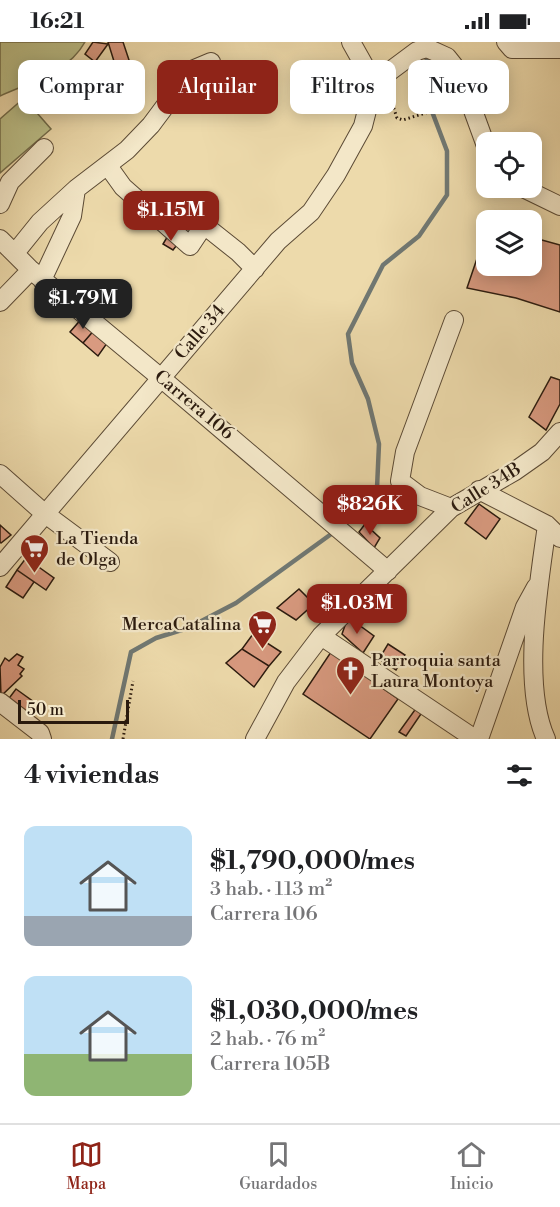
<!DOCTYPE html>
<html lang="es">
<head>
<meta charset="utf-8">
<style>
	:root { --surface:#fff; --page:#f2f2f2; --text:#202124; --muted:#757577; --line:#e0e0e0; --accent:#8f2418 }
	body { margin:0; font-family:"Libre Bodoni",serif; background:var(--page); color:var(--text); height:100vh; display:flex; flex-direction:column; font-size:22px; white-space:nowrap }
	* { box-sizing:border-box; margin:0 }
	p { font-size:20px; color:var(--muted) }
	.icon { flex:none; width:33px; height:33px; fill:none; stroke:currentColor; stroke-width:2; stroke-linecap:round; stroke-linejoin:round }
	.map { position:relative; height:697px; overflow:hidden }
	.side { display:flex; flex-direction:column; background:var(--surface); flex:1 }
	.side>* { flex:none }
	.guide { position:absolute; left:18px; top:18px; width:525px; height:54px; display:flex; gap:12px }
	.buttons { position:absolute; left:476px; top:90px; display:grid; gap:12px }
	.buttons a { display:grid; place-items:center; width:66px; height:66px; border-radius:12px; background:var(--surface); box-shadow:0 3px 15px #0003; font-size:30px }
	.scale { position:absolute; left:18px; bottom:15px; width:111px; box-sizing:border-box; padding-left:6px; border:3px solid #2a1a0e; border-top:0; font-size:16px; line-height:21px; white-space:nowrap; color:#2a1a0e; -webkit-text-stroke:4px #f3e7c8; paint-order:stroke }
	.price { position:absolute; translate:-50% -51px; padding:0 14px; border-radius:12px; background:var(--accent); color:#fff; font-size:20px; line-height:39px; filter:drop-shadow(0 2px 3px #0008) }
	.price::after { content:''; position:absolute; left:50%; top:36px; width:18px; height:14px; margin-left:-9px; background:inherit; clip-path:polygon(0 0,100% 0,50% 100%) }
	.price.on { background:#222; color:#fff }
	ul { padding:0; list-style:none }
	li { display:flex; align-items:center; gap:18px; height:150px; padding:0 24px }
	li span { display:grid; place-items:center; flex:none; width:168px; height:120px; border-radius:12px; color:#555 }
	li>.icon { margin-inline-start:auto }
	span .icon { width:72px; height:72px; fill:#fffc; stroke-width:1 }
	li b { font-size:26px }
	h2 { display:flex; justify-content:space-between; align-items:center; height:72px; padding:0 24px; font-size:26px }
	.tag { padding:0 21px; border-radius:12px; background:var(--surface); box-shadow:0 3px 15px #0003; font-size:21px; line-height:54px }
	.tag.on { background:var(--accent); color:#fff }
	.status { display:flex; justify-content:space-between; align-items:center; height:42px; padding:0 30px; background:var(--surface); direction:ltr }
	.status svg { height:16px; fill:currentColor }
	.tab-bar { display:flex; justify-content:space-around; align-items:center; height:84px; border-top:2px solid var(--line); background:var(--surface); font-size:16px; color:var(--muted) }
	.tab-bar a { display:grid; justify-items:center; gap:3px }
	.tab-bar .on { color:var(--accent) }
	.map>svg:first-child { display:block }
</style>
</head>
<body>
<div class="status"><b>16:21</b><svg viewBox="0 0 49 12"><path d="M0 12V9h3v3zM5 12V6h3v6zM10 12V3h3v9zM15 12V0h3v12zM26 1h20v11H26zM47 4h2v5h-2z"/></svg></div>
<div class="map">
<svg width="560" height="697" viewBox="0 0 560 697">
	<rect width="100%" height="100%" fill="#eddaab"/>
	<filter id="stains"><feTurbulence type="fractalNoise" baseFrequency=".00333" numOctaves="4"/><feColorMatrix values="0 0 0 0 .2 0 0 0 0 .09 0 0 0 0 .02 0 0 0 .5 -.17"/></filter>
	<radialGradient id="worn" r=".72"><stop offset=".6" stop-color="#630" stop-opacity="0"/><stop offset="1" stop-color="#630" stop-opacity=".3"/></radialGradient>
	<path fill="#bbbe87" stroke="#726c4a" stroke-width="1.5" d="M0,0H85C68,31 30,40 0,54Z
		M24,56L51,87L0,131V77Z"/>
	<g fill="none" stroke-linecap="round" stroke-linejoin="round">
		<path stroke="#707873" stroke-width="4.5" d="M342,483L377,446L379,402L368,357L352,321L348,292L383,223L419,194L447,153V109L425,51L427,11
			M112,697L131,610L156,596L188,586L236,561L334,490"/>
	</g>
	<path fill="#d99a80" stroke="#2a1a0e" stroke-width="1.5" d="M93,0L108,2L95,20L85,12Z
		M108,0H123L131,24L117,29Z
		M486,190V224H531V195L560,203V270L516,256L467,246Z
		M169,192L180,199L173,208L163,202Z
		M83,275L96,286L83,301L70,290Z
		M96,286L110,297L98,314L83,301Z
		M551,335L560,338V362L546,388L529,375Z
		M479,462L500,477L486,497L465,481Z
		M365,482L380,496L374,506L359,490Z
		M0,483L11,493L1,501L0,500Z
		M26,516L54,536L46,548L17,528Z
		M17,528L34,540L23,556L6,545Z
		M299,547L314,562L296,578L277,566Z
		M348,575L374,594L363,611L342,592Z
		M253,592L281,610L269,624L242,607Z
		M388,602L405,613L396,628L379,617Z
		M242,607L269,624L254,645L226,621Z
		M331,610L398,657L370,697L303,652Z
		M17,612L23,615L18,623L24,627L20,632L22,634L1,654L0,625L5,616L9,619Z
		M16,647L34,660L36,665L26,677L7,659Z
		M417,665L423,669L406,694L399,690Z"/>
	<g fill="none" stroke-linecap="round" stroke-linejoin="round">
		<defs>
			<path id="minor" d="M351,0L374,41L417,9L427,6L447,15L459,30L486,104
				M506,0L512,7H560
				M108,124L123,145L190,204L204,183L238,210L255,227
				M523,146L560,164
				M0,162L10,140L44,106
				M0,197L31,228L161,336L388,529
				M15,211L40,180L76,147
				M42,238L72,174L76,147L127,108L151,83L192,28L211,20
				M0,260L31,228
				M0,432L44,471L110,520
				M479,448L547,483L560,496
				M451,466L420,454L400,439L405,410L454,278
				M0,525L278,199L311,170L336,133L363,84L374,41
				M321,594L475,697
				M0,660L40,691L42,697
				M255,697L286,640L321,594L451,466L515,429L542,410L560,390
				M479,697L525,565L536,545
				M546,697C521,642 539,542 547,483"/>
		</defs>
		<use href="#minor" stroke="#5b4a35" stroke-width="20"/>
		<path stroke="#2a1a0e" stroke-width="3" stroke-dasharray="1.5 3" stroke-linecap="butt" d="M388,49L397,76L403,78L454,62
			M123,697L133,639"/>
		<use href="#minor" stroke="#f3e7c8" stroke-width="18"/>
	</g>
	<defs>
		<symbol id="supermarket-pin" viewBox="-11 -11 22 30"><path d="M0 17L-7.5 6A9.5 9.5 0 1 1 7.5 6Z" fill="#8f2418" stroke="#f3e7c8"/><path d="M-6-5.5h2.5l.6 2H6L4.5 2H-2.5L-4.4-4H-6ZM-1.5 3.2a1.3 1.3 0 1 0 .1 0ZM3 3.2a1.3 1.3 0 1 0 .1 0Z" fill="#fff"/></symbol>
		<symbol id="church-pin" viewBox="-11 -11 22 30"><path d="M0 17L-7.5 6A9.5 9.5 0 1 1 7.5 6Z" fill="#8f2418" stroke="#f3e7c8"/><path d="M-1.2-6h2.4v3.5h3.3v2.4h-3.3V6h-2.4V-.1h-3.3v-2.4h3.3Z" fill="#fff"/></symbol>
	</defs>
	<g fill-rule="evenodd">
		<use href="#supermarket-pin" x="18" y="490" width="33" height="45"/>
		<use href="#supermarket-pin" x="246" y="566" width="33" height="45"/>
		<use href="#church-pin" x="334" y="612" width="33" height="45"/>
	</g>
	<g text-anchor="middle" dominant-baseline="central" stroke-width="4.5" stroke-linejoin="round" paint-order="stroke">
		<g font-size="18" fill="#2a1a0e" stroke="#f3e7c8">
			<text transform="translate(200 290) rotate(-49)">Calle 34</text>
			<text transform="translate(194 363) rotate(40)">Carrera 106</text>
			<text transform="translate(486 446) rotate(-32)">Calle 34B</text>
		</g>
		<g font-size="18" fill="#2a1a0e" stroke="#f3e7c8" text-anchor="start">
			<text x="56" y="496">La Tienda<tspan x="56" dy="21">de Olga</tspan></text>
			<text x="241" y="582" text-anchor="end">MercaCatalina</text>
			<text x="371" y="618">Parroquia santa<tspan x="371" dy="21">Laura Montoya</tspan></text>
		</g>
	</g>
	<rect width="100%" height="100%" filter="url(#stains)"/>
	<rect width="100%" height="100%" fill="url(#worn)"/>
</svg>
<div class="buttons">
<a><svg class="icon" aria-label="locate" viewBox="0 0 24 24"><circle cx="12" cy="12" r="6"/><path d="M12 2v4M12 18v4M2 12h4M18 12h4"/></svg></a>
<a><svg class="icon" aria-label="layers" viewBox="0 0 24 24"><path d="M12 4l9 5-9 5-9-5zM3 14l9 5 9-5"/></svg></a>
</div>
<div class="scale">50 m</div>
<b class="price" style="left:171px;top:200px">$1.15M</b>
<b class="price on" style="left:83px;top:288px">$1.79M</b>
<b class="price" style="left:370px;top:494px">$826K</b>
<b class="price" style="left:357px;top:593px">$1.03M</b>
<div class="guide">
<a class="tag">Comprar</a>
<a class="tag on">Alquilar</a>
<a class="tag">Filtros</a>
<a class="tag">Nuevo</a>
</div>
</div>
<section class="side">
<h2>4 viviendas<svg class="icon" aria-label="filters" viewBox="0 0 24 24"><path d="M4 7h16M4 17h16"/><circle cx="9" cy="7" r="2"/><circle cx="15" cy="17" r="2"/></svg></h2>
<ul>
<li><span style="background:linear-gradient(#bfe0f5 75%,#9aa5b1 0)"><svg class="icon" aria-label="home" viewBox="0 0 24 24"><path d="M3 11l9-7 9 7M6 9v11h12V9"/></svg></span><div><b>$1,790,000/mes</b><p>3 hab. · 113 m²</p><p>Carrera 106</p></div></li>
<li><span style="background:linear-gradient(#bfe0f5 65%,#8fb573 0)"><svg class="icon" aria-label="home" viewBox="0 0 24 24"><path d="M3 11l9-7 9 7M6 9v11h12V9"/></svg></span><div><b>$1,030,000/mes</b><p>2 hab. · 76 m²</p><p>Carrera 105B</p></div></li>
</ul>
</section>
<nav class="tab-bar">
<a class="on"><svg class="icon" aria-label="map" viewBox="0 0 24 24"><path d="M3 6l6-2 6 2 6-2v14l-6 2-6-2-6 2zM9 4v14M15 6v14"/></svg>Mapa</a>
<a><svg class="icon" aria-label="saved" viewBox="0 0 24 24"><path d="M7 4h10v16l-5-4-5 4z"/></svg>Guardados</a>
<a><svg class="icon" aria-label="home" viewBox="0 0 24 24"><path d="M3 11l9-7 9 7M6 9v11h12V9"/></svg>Inicio</a>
</nav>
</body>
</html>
